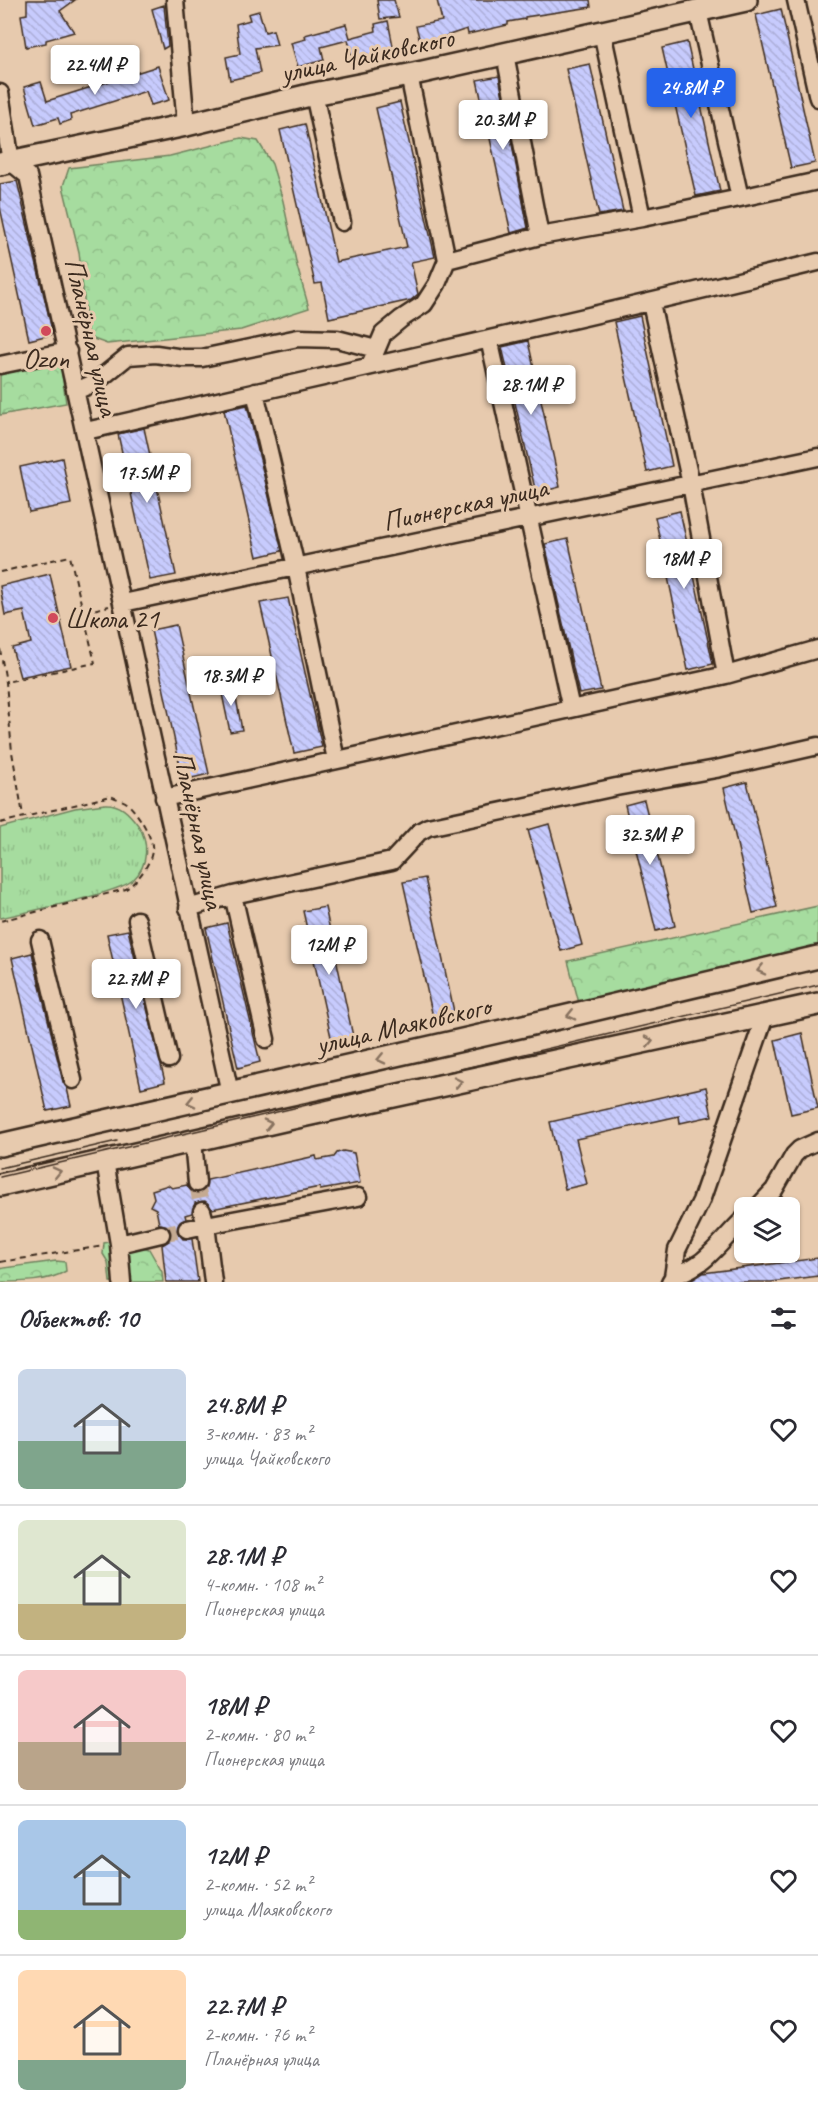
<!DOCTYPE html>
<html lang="ru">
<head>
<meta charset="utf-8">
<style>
	:root { --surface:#fff; --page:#f2f2f3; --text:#2b2b33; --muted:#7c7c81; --line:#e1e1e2; --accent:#2563eb }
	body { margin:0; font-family:Caveat,sans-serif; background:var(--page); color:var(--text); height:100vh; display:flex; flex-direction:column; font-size:22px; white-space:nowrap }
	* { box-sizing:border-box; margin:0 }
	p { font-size:20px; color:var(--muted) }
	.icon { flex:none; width:33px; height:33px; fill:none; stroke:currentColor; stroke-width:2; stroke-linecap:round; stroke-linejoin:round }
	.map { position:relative; height:1282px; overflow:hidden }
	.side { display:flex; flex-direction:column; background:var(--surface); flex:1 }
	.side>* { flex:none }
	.controls { position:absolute; left:734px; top:1197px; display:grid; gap:12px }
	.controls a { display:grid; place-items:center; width:66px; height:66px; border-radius:9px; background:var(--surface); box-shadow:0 2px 4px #0004; font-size:30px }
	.price { position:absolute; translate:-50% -51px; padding:0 14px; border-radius:6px; background:#fff; color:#222; font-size:20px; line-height:39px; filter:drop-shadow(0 2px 3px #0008) }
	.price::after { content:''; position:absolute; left:50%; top:36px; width:18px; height:14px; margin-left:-9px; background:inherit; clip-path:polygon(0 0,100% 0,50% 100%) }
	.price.selected { background:var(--accent); color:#fff }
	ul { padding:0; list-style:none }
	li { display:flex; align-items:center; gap:18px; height:150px; padding:0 18px }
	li+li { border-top:2px solid var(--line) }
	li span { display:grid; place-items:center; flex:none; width:168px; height:120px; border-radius:9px; color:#555 }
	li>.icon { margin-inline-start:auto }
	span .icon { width:72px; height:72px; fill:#fffc; stroke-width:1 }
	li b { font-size:26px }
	h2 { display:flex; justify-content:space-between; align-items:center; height:72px; padding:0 18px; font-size:26px }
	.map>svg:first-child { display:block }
</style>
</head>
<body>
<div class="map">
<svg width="818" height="1282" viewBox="0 0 818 1282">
	<defs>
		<pattern id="grass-tufts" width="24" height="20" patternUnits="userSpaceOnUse" patternTransform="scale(1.5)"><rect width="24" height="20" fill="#a6dc9f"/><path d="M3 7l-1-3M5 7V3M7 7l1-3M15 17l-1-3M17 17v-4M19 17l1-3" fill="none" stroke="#90bd88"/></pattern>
		<pattern id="forest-crowns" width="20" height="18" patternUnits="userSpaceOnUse" patternTransform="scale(1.5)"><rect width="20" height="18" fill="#a6dc9f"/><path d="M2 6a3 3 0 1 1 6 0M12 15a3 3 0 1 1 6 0" fill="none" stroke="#90bd88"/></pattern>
		<pattern id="building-back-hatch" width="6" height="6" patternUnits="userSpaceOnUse" patternTransform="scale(1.5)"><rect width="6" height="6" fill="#c7cbfd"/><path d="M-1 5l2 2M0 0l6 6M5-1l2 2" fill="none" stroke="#acaed8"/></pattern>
	</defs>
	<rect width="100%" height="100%" fill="#e7caae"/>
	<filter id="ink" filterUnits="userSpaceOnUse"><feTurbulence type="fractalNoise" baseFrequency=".0167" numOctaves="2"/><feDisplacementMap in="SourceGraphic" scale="12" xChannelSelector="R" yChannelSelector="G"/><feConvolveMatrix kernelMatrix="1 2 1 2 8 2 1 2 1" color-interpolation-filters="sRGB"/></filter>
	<g filter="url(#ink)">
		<path fill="url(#grass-tufts)" stroke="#70835e" stroke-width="1.5" d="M105,804C120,803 129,813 138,825C149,841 149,865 133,880C119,893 23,913 0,918V828L75,808Z"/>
		<path fill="url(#forest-crowns)" stroke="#70835e" stroke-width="1.5" d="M241,138L258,141L272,164L283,201L297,266L309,308L241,330L107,344L88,337L79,252L63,186L69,168L170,156Z
			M60,360L66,403L0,415V372Z
			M818,906V952L579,1003L568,961Z
			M122,1240L149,1249L162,1272L163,1282H110L108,1262L103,1254L104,1243Z
			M56,1261L65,1262L66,1271C48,1282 21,1282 0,1282V1269L4,1268Z"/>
		<path fill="url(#building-back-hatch)" stroke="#3b2a1e" stroke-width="1.5" d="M27,0H75L60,11L74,32L46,40V43L26,47L21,15L27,14Z
			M377,0H394L399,17L380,19Z
			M437,0H590L591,7L525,17V19L508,22V25L468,34L467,29L443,37L444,40L421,45L416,26L442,21Z
			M164,5L168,46L163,49L152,9Z
			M781,9L815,163L791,168L756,15Z
			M259,11L265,32L273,30L277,45L255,48L260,73L230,80L226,57L240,54L236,24L250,20L248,14Z
			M388,21L394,51L353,61L348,40L321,47L324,60L298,67L291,43L306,39L305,35L346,24L350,38L376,31L375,24Z
			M687,42L720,191L696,196L662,48Z
			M590,64L623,211L599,215L566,69Z
			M158,66L169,100L151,105L146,91L70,115L71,120L60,124L58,118L35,125L24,87L41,82L47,101Z
			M499,76L528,228L511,233L477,80Z
			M400,102L435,257L411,262L418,294L411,300L329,318L322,283L315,284L280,130L305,124L336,262L407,247L376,108Z
			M17,181L53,334L29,340L0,207V184Z
			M640,316L672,466L647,472L614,322Z
			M528,341L560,487L536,493L502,347Z
			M247,405L282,551L257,557L224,410Z
			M144,428L176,575L150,580L118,434Z
			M62,458L71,504L29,512L20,467Z
			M680,511L713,664L688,670L655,517Z
			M568,539L601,690L579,694L545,544Z
			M50,574L71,666L20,677L12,648L31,643L24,611L5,615L0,586Z
			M288,598L322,747L294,753L260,603Z
			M176,625L209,774L183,780L151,630Z
			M233,682L242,730L230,732L220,684Z
			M747,782L777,907L753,913L724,788Z
			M644,800L675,926L656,931L625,805Z
			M549,824L582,945L561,951L528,830Z
			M425,878L456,1021L435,1026L403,882Z
			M325,907L354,1041L333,1046L303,911Z
			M227,923L260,1062L238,1068L206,928Z
			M128,930L165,1082L141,1088L107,934Z
			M32,953L63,1082L67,1088L71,1106L47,1111L12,958Z
			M802,1033L818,1108L791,1114L775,1040Z
			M706,1087L712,1116L680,1123L679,1116L576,1139L587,1184L565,1189L550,1122Z
			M343,1151L354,1153L360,1183L320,1190V1187L212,1209L205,1201L195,1203L192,1213L185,1215L186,1219L180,1222L177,1231L183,1239H192L198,1282H166L162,1245L169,1241L171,1232L168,1226L159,1224L156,1209L150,1206L154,1198L152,1190L168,1185L172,1188L187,1185L192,1192L199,1193L206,1188L207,1180L316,1156L317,1160L334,1157L337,1153Z
			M818,1258V1276L771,1282H692V1280L703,1273Z"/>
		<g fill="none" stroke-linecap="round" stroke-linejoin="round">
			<path stroke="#c5aa91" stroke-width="16" stroke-dasharray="16 8" stroke-linecap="butt" d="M197,1183L202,1211
				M161,1234L187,1229"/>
			<defs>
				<path id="minor" d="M175,0L186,125
					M796,0L818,98
					M698,11L740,198L818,181
					M602,32L642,218L740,198
					M505,54L540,236L642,218
					M0,93L11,162L28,176C98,481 160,788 230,1093
					M314,94L342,222
					M447,260L540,236
					M651,303L691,484L726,675
					M489,339L571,709
					M0,365L68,351
					M370,365L383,334L401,319L424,304L437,284L447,260L409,75
					M76,391L96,382L128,356L156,354L183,358H202L298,338L337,339L376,349
					M255,392L296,567L336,760
					M86,431C330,375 575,321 818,262
					M123,603L818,457
					M164,798L726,675L818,649
					M233,895L392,861L419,832L428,827L616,787L716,769L818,746
					M188,908L233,895L266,1039
					M137,920L169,1059
					M40,940L73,1080
					M193,1141L197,1183
					M105,1161L119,1244L122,1282
					M757,1208L774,1190L794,1155L800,1149L818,1141
					M202,1211L206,1225L358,1197
					M187,1229L206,1225L213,1282
					M119,1244L161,1234
					M673,1277C686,1271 700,1265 710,1254C722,1243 732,1230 744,1219
					M670,1282L673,1277L677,1250L701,1201L765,1016"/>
				<path id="major" d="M0,164L186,125L314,94L409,75L746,0
					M0,1145L563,1017L818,957
					M0,1185L288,1119L818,1004"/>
			</defs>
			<use href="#minor" stroke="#3b2a1e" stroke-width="21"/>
			<use href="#major" stroke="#3b2a1e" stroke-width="26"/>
			<path stroke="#3b2a1e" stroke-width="2" stroke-dasharray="6 4.5" stroke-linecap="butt" d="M0,572L70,556L95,663L6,682
				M85,612L109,606
				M0,649L6,682L12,752L23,815
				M0,823L111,796C116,799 124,800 128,804C138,814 149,831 152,845C154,861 138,881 126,889L0,921
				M0,1262L104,1246"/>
			<use href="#minor" stroke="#e7caae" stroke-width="16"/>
			<use href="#major" stroke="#e7caae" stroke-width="21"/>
			<path stroke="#3b2a1e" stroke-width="1.5" d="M0,1168L117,1141
				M0,1177L818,985"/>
		</g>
		<defs><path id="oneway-chevron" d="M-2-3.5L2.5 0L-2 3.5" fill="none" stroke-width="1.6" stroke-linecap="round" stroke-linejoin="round" transform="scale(1.5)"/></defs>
		<g stroke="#88725f">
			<use href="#oneway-chevron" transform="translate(761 970) rotate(167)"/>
			<use href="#oneway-chevron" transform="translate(571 1015) rotate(167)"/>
			<use href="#oneway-chevron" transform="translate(649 1041) rotate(-12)"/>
			<use href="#oneway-chevron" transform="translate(381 1059) rotate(167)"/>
			<use href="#oneway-chevron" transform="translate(458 1082) rotate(-12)"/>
			<use href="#oneway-chevron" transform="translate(191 1102) rotate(167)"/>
			<use href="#oneway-chevron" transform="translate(268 1124) rotate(-13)"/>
			<use href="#oneway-chevron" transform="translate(57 1172) rotate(-13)"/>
		</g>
	</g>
	<g fill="#d1495b" stroke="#e7caae" stroke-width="2">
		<circle cx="46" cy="331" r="6"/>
		<circle cx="53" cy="618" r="6"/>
	</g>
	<g text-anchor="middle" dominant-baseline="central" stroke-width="6" stroke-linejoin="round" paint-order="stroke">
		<g font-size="28" fill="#3b2a1e" stroke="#e7caae">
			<text transform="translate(367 55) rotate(-12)">улица Чайковского</text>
			<text transform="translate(92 337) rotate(77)">Планёрная улица</text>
			<text transform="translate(465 504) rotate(-12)">Пионерская улица</text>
			<text transform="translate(199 830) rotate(78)">Планёрная улица</text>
			<text transform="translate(403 1025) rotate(-13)">улица Маяковского</text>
		</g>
		<g font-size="28" fill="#3b2a1e" stroke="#e7caae">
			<text x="46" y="358">Ozon</text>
			<text x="65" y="618" text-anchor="start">Школа 21</text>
		</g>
	</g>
</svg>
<div class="controls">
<a><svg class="icon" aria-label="layers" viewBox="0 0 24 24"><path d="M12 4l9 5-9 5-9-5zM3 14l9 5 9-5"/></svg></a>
</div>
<b class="price" style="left:95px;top:96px">22.4M ₽</b>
<b class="price selected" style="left:691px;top:119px">24.8M ₽</b>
<b class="price" style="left:503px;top:151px">20.3M ₽</b>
<b class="price" style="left:531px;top:416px">28.1M ₽</b>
<b class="price" style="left:147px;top:504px">17.5M ₽</b>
<b class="price" style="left:684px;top:590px">18M ₽</b>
<b class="price" style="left:231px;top:707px">18.3M ₽</b>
<b class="price" style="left:650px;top:866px">32.3M ₽</b>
<b class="price" style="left:329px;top:976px">12M ₽</b>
<b class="price" style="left:136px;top:1010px">22.7M ₽</b>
</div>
<section class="side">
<h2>Объектов: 10<svg class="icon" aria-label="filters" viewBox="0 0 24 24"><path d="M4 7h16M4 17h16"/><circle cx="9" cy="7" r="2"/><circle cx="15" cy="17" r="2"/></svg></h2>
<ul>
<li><span style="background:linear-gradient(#c9d6e8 60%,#7fa58c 0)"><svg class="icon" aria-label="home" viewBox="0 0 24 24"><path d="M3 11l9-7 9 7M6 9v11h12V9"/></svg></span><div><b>24.8M ₽</b><p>3-комн. · 83 m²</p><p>улица Чайковского</p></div><svg class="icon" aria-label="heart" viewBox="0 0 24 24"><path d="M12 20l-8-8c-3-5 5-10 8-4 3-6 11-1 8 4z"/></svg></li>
<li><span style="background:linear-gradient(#dfe7d0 70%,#c2b280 0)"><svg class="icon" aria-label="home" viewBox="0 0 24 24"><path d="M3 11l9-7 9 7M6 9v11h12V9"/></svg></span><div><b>28.1M ₽</b><p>4-комн. · 108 m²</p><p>Пионерская улица</p></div><svg class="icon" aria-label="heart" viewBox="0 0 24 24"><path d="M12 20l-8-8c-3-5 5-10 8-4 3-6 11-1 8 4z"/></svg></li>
<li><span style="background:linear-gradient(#f6c9c9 60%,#b9a48a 0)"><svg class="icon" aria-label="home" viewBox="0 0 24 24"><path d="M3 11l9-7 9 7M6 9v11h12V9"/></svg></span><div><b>18M ₽</b><p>2-комн. · 80 m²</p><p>Пионерская улица</p></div><svg class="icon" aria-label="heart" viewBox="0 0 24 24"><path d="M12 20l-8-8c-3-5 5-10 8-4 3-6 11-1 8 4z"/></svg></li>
<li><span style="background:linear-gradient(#a9c7e8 75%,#8fb573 0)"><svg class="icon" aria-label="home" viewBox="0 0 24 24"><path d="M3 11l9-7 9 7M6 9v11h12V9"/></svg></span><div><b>12M ₽</b><p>2-комн. · 52 m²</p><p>улица Маяковского</p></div><svg class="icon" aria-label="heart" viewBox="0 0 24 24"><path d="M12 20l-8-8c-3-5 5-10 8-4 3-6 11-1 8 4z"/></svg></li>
<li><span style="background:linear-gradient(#ffd9b3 75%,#7fa58c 0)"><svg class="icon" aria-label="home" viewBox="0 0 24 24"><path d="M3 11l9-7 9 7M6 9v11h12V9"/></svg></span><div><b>22.7M ₽</b><p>2-комн. · 76 m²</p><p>Планёрная улица</p></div><svg class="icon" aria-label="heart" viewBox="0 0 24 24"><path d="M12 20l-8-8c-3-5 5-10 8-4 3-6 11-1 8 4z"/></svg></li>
</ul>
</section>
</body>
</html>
